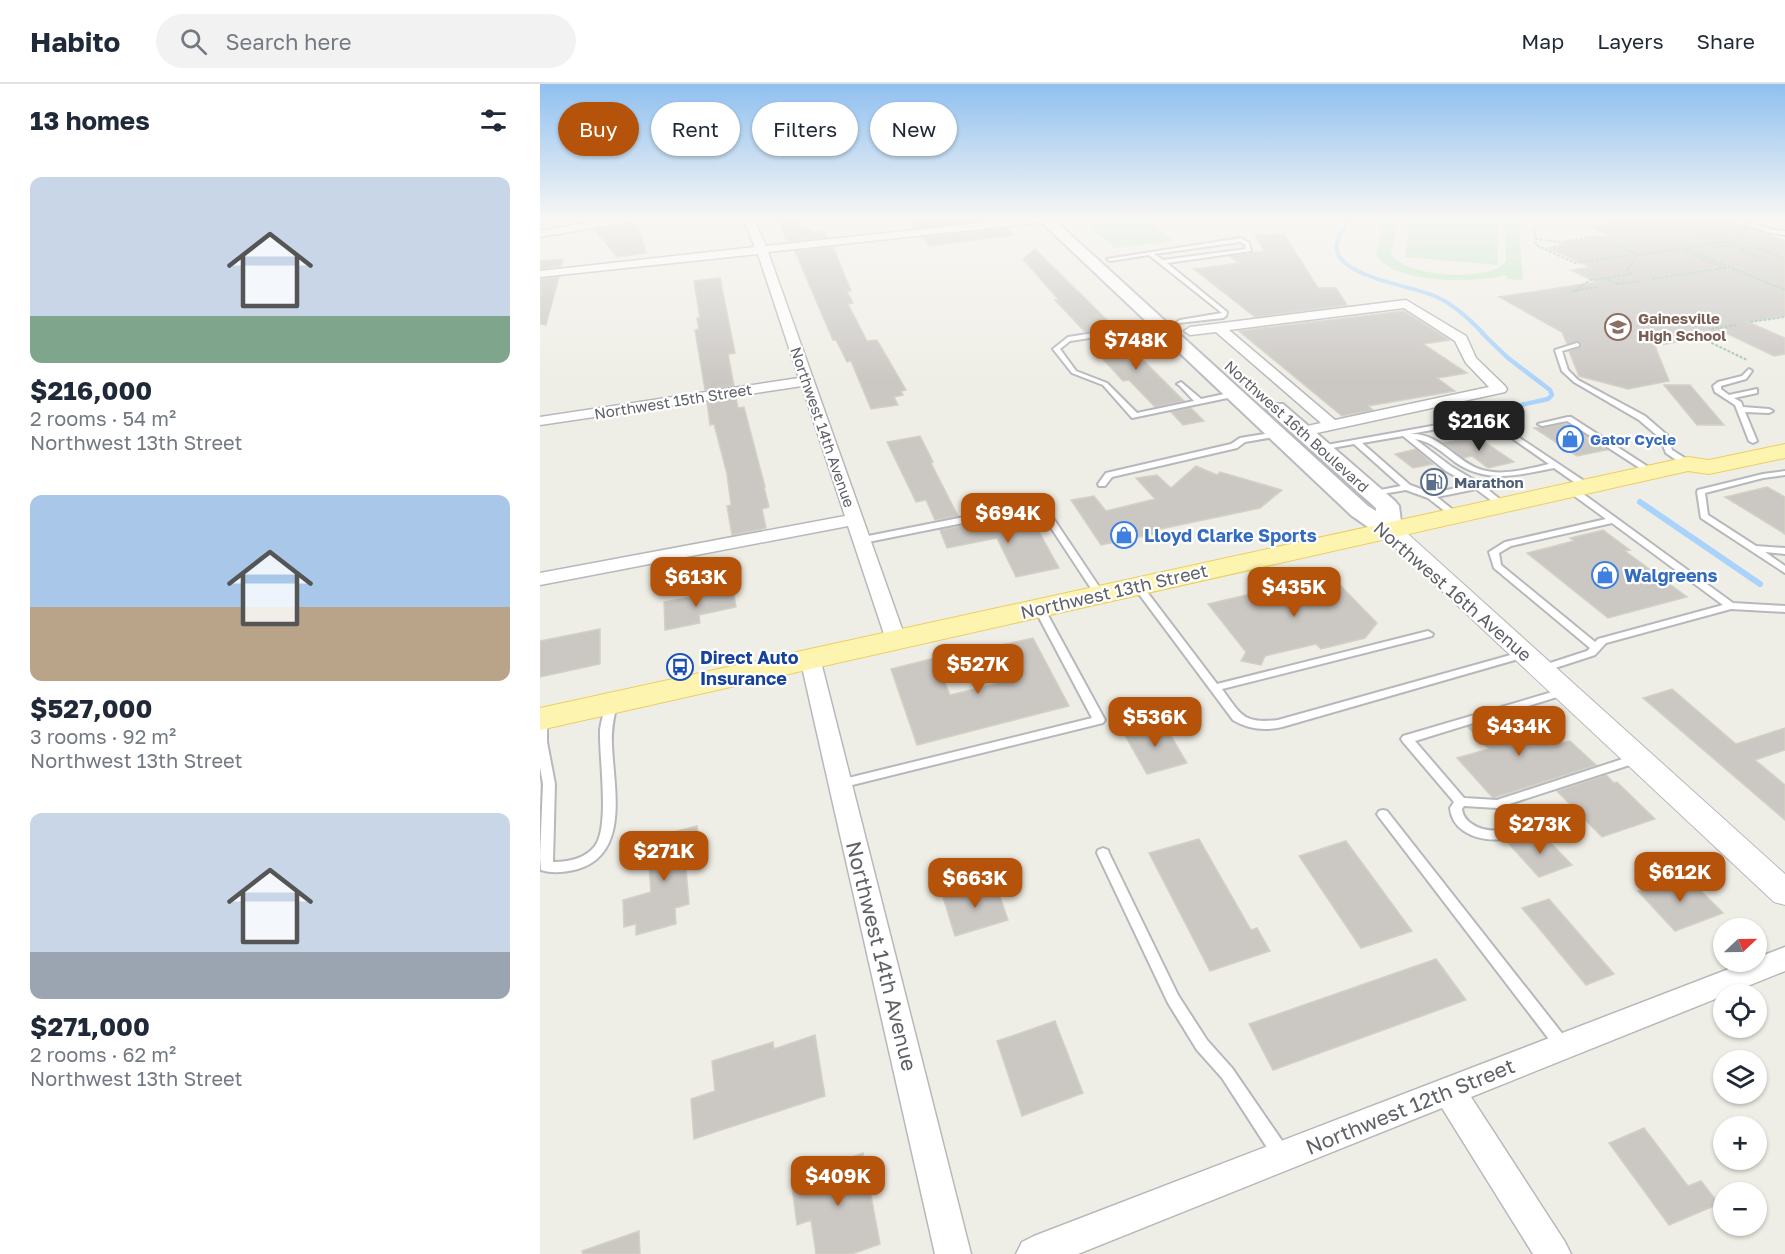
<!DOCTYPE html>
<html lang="en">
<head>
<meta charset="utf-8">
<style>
	:root { --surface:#fff; --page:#f2f2f3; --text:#1f2937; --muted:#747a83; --line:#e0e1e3; --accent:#b45309 }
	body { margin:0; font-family:"Golos Text",sans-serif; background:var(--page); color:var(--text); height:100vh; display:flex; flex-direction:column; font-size:22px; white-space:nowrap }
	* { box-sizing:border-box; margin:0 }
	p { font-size:20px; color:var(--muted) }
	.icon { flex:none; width:33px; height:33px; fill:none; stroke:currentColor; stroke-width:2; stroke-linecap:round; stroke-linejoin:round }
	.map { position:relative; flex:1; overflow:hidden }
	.drawer { display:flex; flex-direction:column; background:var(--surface); width:540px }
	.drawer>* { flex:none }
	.banner { position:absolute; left:18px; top:18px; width:570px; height:54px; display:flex; gap:12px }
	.needle { width:39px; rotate:68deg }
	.controls { position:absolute; left:1173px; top:834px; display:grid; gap:12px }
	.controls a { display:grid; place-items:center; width:54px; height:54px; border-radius:50%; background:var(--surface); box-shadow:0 2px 4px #0004; font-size:30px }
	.price { position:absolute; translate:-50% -51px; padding:0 14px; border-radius:12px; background:var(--accent); color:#fff; font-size:20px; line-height:39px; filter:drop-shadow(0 2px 3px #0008) }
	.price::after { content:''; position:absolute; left:50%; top:36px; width:18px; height:14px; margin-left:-9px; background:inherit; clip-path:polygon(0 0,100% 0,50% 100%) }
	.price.selected { background:#222; color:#fff }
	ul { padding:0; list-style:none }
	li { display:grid; align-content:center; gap:12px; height:318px; padding:0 30px }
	li span { display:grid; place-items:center; height:186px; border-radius:12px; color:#555 }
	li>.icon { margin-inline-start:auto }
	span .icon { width:108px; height:108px; fill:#fffc; stroke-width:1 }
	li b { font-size:26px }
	h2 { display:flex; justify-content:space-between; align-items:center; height:72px; padding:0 30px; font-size:26px }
	.pill { padding:0 21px; border-radius:27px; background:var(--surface); box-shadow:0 2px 4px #0004; font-size:21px; line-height:54px }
	.pill.selected { background:var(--accent); color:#fff }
	header { display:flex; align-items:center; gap:36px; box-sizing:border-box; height:84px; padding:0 30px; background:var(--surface); border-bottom:2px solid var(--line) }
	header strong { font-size:28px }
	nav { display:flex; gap:33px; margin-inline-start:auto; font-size:21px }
	.search { width:420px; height:54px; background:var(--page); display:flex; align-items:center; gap:15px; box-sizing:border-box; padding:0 21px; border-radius:33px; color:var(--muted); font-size:22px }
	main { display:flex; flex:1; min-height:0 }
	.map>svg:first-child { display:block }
</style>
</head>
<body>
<header>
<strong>Habito</strong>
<div class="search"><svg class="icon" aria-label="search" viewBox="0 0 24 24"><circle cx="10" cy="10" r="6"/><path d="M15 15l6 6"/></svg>Search here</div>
<nav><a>Map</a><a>Layers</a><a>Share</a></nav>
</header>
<main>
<section class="drawer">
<h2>13 homes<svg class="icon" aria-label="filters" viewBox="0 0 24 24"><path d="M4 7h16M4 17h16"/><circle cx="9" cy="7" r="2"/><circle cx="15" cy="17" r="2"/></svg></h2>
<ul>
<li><span style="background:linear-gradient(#c9d6e8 75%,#7fa58c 0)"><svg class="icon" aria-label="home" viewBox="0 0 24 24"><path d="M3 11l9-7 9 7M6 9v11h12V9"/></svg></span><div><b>$216,000</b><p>2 rooms · 54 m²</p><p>Northwest 13th Street</p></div></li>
<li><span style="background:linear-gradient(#a9c7e8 60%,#b9a48a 0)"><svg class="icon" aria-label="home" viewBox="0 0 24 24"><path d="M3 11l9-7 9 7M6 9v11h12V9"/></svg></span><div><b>$527,000</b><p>3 rooms · 92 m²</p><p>Northwest 13th Street</p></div></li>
<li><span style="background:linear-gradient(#c9d6e8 75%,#9aa5b1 0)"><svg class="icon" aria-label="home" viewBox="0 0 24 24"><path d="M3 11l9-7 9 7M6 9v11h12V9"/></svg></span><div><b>$271,000</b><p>2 rooms · 62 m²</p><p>Northwest 13th Street</p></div></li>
</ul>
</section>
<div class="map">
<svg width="1245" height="1170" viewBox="0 0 1245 1170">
	<rect width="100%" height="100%" fill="#efeee6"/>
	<path fill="#c4e6c6" d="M844,132H859L851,168C857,193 956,200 966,176L964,132H978L983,196L967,195L966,191C937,199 852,201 836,170Z
		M870,132H958V181L865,173Z
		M605,134L634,157L575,164L548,141Z"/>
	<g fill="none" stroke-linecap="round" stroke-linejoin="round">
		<path stroke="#aad3fc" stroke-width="4" d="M811,132C806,142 792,158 798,170C810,195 873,202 897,213C916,222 930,236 944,250"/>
		<path stroke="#aad3fc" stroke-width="4.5" d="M942,249L968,274L1010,306L1012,311L1008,315L967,324V328"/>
		<path stroke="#aad3fc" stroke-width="6" d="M1100,418L1220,500"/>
	</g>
	<path fill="#cbc8c4" stroke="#d4d0c5" stroke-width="1.5" d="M237,132H256L262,146L271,145L272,148L284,147L287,153L250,157L246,156Z
		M383,132H456L458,135L375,144L367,134Z
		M1121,132H1178L1245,157V232L1208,238L1245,254V270L1234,272L1186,249L1115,262L1129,297L1088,305L1039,292L1029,267L1041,263L1040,258L1027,260L1022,248L959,213L1056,198L1031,186L1050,183L1008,164L1023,161L1019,159L1070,152L1047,142Z
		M93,139L100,147L106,169L77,173L55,146Z
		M467,144L473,151L390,162L383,153Z
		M744,150L778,204H796L807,221L715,233L654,185L699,179L689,172L724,167L715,151Z
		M293,163L311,207H307L313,219L308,220L327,257L337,256L366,306L361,307L363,311L354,313L358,321L331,325L311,277L307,278L296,256H293L255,167Z
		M495,165L571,240L573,244L545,248L515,216H519L483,175Z
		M23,175L21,182L0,185V177Z
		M19,193L6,241L0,240V195Z
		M180,194L195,269L188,270L194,302L165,306L155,246L159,245L157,234H160L154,197Z
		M864,227L909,256L883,260L927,289L897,294L915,307L828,322L833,326L802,332L699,247Z
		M580,252L612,285L644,317L615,323L589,296L583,297L554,265L560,264L553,256Z
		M1124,301H1150L1184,341H1157Z
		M196,314L198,324L204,323L225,403H224L229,423L222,425L226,444L192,451L187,422L191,421L187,390L174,340L170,341L167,318Z
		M651,324L664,337L643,341L631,328Z
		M1026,340L1067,366L1037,372L994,344Z
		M380,352L393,378L391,379L418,432L395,436L386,416L376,418L347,358Z
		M937,353L974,378L948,384L932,372L923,374L904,359Z
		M876,365L893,380L873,384L855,370Z
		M656,382L677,391L680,388L742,406L720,424L611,447L614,450L561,461L531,416L554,412L566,427L615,415L596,394L617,391L631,404Z
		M1227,403L1245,413V450L1185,413Z
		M451,436L455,444L493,437L519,484L476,493L457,454L407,464L400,446Z
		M1063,446L1090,466L1085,467L1147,513L1068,534L987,469L1034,457L1030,454Z
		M776,492L795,496L837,539L825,554L781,565L776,560L725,572L721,581L701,577L706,568L668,520L771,496Z
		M193,505L196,523L159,531L160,539L125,546L124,518Z
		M60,545V580L0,593V557Z
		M493,554L529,622L377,661L351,585L395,574L410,611L468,597L452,563Z
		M1132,605L1196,660L1245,644V666L1215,676L1245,701V736L1103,614Z
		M975,629L1010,662L1030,657L1056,681L953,714L917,674L949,665L928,643Z
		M622,637L647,679L607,690L583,648Z
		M1066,691L1074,699L1077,698L1115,735L1062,753L1017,707Z
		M157,742L161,770L145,774L149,820L135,824L136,840L96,851V840L84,843L83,816L111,808L107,755Z
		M1001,749L1032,781L999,793L969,760Z
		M659,755L711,846L717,844L730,867L670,887L609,769Z
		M806,757L872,847L821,864L759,772Z
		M1145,791L1183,829L1135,847L1098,807Z
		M455,798L468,836L415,852L403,813Z
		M1009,815L1074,890L1046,901L982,824Z
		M896,875L926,916L733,986L709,940Z
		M515,937L543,1009L482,1032L457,957Z
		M275,951L285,1012L154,1055L151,1015L175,1007L172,977L233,958L234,965Z
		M1104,1044L1148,1102L1161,1097L1179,1120L1129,1141L1069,1059Z
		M323,1069L340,1160L312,1170H276L271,1136L257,1141L251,1095Z
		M99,1147L100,1170H43L42,1167Z"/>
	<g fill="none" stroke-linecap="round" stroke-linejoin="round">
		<defs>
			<path id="service" d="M1204,138L1234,146L1245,147V151L1231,149L1204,140Z
				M701,154L709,159L711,167L627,179L687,228L686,232L683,234L638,239L637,238L640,236L682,229L609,171L570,177L567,175ZM700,158L705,161L706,165L623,176L614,170Z
				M620,239L622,240V242L595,247L596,253L603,258L637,255L639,256V258L602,262L591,255L588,248L530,257L520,265L536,287L567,299L597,329L654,317L639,301L637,300L641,298L661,315L694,308H697V312L592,334L563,301L532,289L513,265L528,253Z
				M1037,259L1039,260V262L1022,267L1028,286L1038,296L1105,332L1127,351L1132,366L1151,378V382H1145L1126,369L1120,354L1099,336L1034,298L1022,287L1015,266Z
				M1209,285L1212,287L1206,295L1181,302V305L1189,311L1217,305V309L1194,314L1201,318L1203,323L1229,325L1233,327L1229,329L1205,328L1217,357L1213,359L1209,357L1195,321L1175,308L1173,302L1178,298L1202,292Z
				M947,332L1050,401V405H1044L1014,384C980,391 946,400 915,378C903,369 891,357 875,355L912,383L941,400L967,421L966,423H960L936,405L897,413L918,430V434L915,435L888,414L866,406L830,412V408L861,402L814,360L781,366L777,364L781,362ZM946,336L1009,380C987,385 961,393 939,385C915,376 898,348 870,350ZM863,352L906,387L931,401L892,409L870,401L822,359Z
				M1028,333H1031L1116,388L1115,390H1109L1027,337L1002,342L998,340Z
				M737,348H740V352L705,358L697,364L572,393L565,402H559L558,400L566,389L691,360L700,354Z
				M1245,387V391L1223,394L1165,409L1168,431L1216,462L1245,464V470L1225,468L1245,482V489L1161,434L1157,408L1158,406L1223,390Z
				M1029,404H1035L1193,519L1245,522V528L1191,525L1066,559L1055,571L1006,587H998L997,585L998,583L1047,567L1050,564L954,484L949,468L965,458L1066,435L1029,408ZM1072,439L1183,521L1058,555L1055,558L961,481L959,469L971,462Z
				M500,418L503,419L564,510L562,512H556L498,424L323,459L319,456L323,453Z
				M598,499L601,500L677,600L888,547L893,550L892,552L682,605C701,631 703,640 738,636L985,567L990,570L989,572L742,643C725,647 708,645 693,636L593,502Z
				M499,521L504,524L565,636L563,639L300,704L296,703L294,700L296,697L300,696L552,634L494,524Z
				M1026,604L1030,605L1031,607L1030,609L875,657L924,714L957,716L1098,670L1102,671L1104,674L1102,677L957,724L924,722L922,725C923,732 926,736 932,740C958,758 1001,734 1027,726L1031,727L1033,730L1031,733C1000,745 956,768 924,747C916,742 911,734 910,724L914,718L863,658L861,655L863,652Z
				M72,616L77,619C74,633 71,645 72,660C73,701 91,769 38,785C26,788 13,790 1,786L0,772L3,700L0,683V631H5L7,634V658L15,700L13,778C28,778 45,775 55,762C70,742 59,674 60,646C61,637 64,628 67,619Z
				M843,726L847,727L1028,957L1031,962L1028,967L1023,969L1018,967L839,733L837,730L839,727Z
				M563,764L568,766L569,769L638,911L667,956L692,984L747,1064L749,1070L747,1076L741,1078L735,1076L682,994L657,966L628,919L557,769L558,766Z"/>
			<path id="minor" d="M85,132H109L104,135L0,153V147Z
				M202,132H212L226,162L503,132L510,135L505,138L228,168L366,556L363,560H349L346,556L308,442L0,501V489L305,432L262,302L0,341V333L259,294L218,170L0,193V187L215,163Z
				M866,216L926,252L936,274L965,302L967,305L965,308L763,352L755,347L758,344L781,339L676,248L650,251L644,247L650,243ZM864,224L915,257L926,279L949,303L795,336L689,246Z
				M270,568L277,570L280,574L431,1170H395L260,574L263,570Z
				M1245,863V887L931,1013L1025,1158L1031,1170H993L902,1024L538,1170H476L482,1158L494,1152L1207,878H1216V874Z"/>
			<path id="tertiary" d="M501,132H550L544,136L505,139L501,138Z
				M850,440L858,441L1245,790V821L1234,818L842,451L839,446L842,441Z"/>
			<path id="secondary" d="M495,132H510L828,422L836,427V424L729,328L726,324L729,320H743L855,417L859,422L862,446L858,451C841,455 826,441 812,432Z"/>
			<path id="primary" d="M1245,360V374L1169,390L1148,387L0,646V624L1148,373L1169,376Z"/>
		</defs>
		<use href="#service" stroke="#b7b8bc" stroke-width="4"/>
		<use href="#minor" stroke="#b7b8bc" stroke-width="3"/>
		<use href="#tertiary" stroke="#b7b8bc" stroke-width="2"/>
		<use href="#secondary" stroke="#b8babf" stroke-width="4"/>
		<use href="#primary" stroke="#ecce63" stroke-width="2"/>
		<path stroke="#9ec6ac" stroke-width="2" stroke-dasharray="3 1.5" stroke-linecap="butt" d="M1121,132L1187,158
			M1090,133L1099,132
			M994,144L996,161L1035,179L1096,170
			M995,155L1021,158L1057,152L1096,170
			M1168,161L1174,164L1191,161L1227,176
			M1146,165L1245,206
			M1201,165L1215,163L1242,173
			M1141,166L1184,184
			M1112,195L1190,183
			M1077,200L1100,197
			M1078,200L1065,194L1091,190L1088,186L1094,174L1099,171L1199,156
			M1032,207L1058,203
			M1035,207L1050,196L1065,194
			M1210,238L1245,233
			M1171,245L1197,241
			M1151,249L1207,276
			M1125,253L1151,249"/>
		<use href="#service" fill="#fff" fill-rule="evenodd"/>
		<use href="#minor" fill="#fff" fill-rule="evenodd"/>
		<use href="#tertiary" fill="#fff" fill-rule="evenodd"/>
		<use href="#secondary" fill="#fff" fill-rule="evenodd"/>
		<use href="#primary" fill="#fcf4af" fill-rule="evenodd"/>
	</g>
	<linearGradient id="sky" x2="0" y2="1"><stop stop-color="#8fc0f0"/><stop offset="0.45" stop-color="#f8f7f4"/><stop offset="1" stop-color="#f8f7f4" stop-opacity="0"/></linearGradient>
	<rect width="1245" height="296" fill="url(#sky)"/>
	<defs>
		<symbol id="school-ring" viewBox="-11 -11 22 22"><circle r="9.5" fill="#fff" stroke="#8d6e63" stroke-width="1.5"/><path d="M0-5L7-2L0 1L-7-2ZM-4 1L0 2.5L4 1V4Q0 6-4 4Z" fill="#8d6e63"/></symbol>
		<symbol id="shop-ring" viewBox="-11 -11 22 22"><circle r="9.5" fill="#fff" stroke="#3f7fe0" stroke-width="1.5"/><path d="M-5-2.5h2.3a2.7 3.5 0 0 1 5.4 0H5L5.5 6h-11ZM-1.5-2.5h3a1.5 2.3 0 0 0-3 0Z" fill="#3f7fe0"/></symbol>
		<symbol id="fuel-ring" viewBox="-11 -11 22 22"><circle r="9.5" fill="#fff" stroke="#5c6f8a" stroke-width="1.5"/><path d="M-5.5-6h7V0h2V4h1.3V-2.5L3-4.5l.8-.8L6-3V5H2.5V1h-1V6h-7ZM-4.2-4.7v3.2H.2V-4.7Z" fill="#5c6f8a"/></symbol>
		<symbol id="bus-ring" viewBox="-11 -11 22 22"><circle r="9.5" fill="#fff" stroke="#1a4fb4" stroke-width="1.5"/><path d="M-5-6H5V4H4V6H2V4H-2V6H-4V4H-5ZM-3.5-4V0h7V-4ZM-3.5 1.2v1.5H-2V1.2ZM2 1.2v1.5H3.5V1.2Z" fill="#1a4fb4"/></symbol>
	</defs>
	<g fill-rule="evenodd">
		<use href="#school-ring" x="1063" y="228" width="30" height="30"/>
		<use href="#shop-ring" x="1015" y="340" width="30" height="30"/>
		<use href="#fuel-ring" x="879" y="383" width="30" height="30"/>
		<use href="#shop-ring" x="569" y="436" width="30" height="30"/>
		<use href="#shop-ring" x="1050" y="476" width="30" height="30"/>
		<use href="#bus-ring" x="125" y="568" width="30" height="30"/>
	</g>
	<g text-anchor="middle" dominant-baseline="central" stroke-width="4.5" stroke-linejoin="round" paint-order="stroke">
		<g font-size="15" font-weight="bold" fill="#785e54" stroke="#fff" text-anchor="start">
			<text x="1098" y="234">Gainesville<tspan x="1098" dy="17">High School</tspan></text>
		</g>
		<g font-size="15" fill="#5e6166" stroke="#fff">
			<text transform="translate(133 317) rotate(-9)">Northwest 15th Street</text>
			<text transform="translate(757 342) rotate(42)">Northwest 16th Boulevard</text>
			<text transform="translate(283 343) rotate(71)">Northwest 14th Avenue</text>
		</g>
		<g font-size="15" font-weight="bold" fill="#366cbe" stroke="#fff" text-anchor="start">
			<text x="1050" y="355">Gator Cycle</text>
		</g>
		<g font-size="15" font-weight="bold" fill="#4e5e75" stroke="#fff" text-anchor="start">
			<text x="914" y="398">Marathon</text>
		</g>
		<g font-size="18" font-weight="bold" fill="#366cbe" stroke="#fff" text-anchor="start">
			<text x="604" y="451">Lloyd Clarke Sports</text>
			<text x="1084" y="491">Walgreens</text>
		</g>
		<g font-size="18" fill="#5e6166" stroke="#fff">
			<text transform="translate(574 507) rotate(-13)">Northwest 13th Street</text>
			<text transform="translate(913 507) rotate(41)">Northwest 16th Avenue</text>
		</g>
		<g font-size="18" font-weight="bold" fill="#164399" stroke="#fff" text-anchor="start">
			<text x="160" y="573">Direct Auto<tspan x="160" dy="21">Insurance</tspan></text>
		</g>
		<g font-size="21" fill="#5e6166" stroke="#fff">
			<text transform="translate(342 872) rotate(76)">Northwest 14th Avenue</text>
			<text transform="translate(870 1022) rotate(-22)">Northwest 12th Street</text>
		</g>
	</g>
</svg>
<div class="controls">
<a><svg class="needle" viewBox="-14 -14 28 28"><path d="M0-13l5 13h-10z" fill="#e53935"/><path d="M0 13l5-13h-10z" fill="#747a83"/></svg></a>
<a><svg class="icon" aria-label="locate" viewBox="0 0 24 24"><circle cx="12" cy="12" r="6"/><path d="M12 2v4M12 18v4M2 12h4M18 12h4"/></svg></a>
<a><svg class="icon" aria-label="layers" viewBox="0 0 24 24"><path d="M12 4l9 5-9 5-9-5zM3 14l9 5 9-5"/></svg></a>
<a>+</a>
<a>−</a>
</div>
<b class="price" style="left:596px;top:287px">$748K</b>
<b class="price selected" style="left:939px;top:368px">$216K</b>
<b class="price" style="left:468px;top:460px">$694K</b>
<b class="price" style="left:156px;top:524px">$613K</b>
<b class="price" style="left:754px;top:534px">$435K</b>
<b class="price" style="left:438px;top:611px">$527K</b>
<b class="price" style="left:615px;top:664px">$536K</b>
<b class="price" style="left:979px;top:673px">$434K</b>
<b class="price" style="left:1000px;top:771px">$273K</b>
<b class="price" style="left:124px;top:798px">$271K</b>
<b class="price" style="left:1140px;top:819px">$612K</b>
<b class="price" style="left:435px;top:825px">$663K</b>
<b class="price" style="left:298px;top:1123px">$409K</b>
<div class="banner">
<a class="pill selected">Buy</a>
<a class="pill">Rent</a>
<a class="pill">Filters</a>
<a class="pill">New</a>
</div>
</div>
</main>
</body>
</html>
